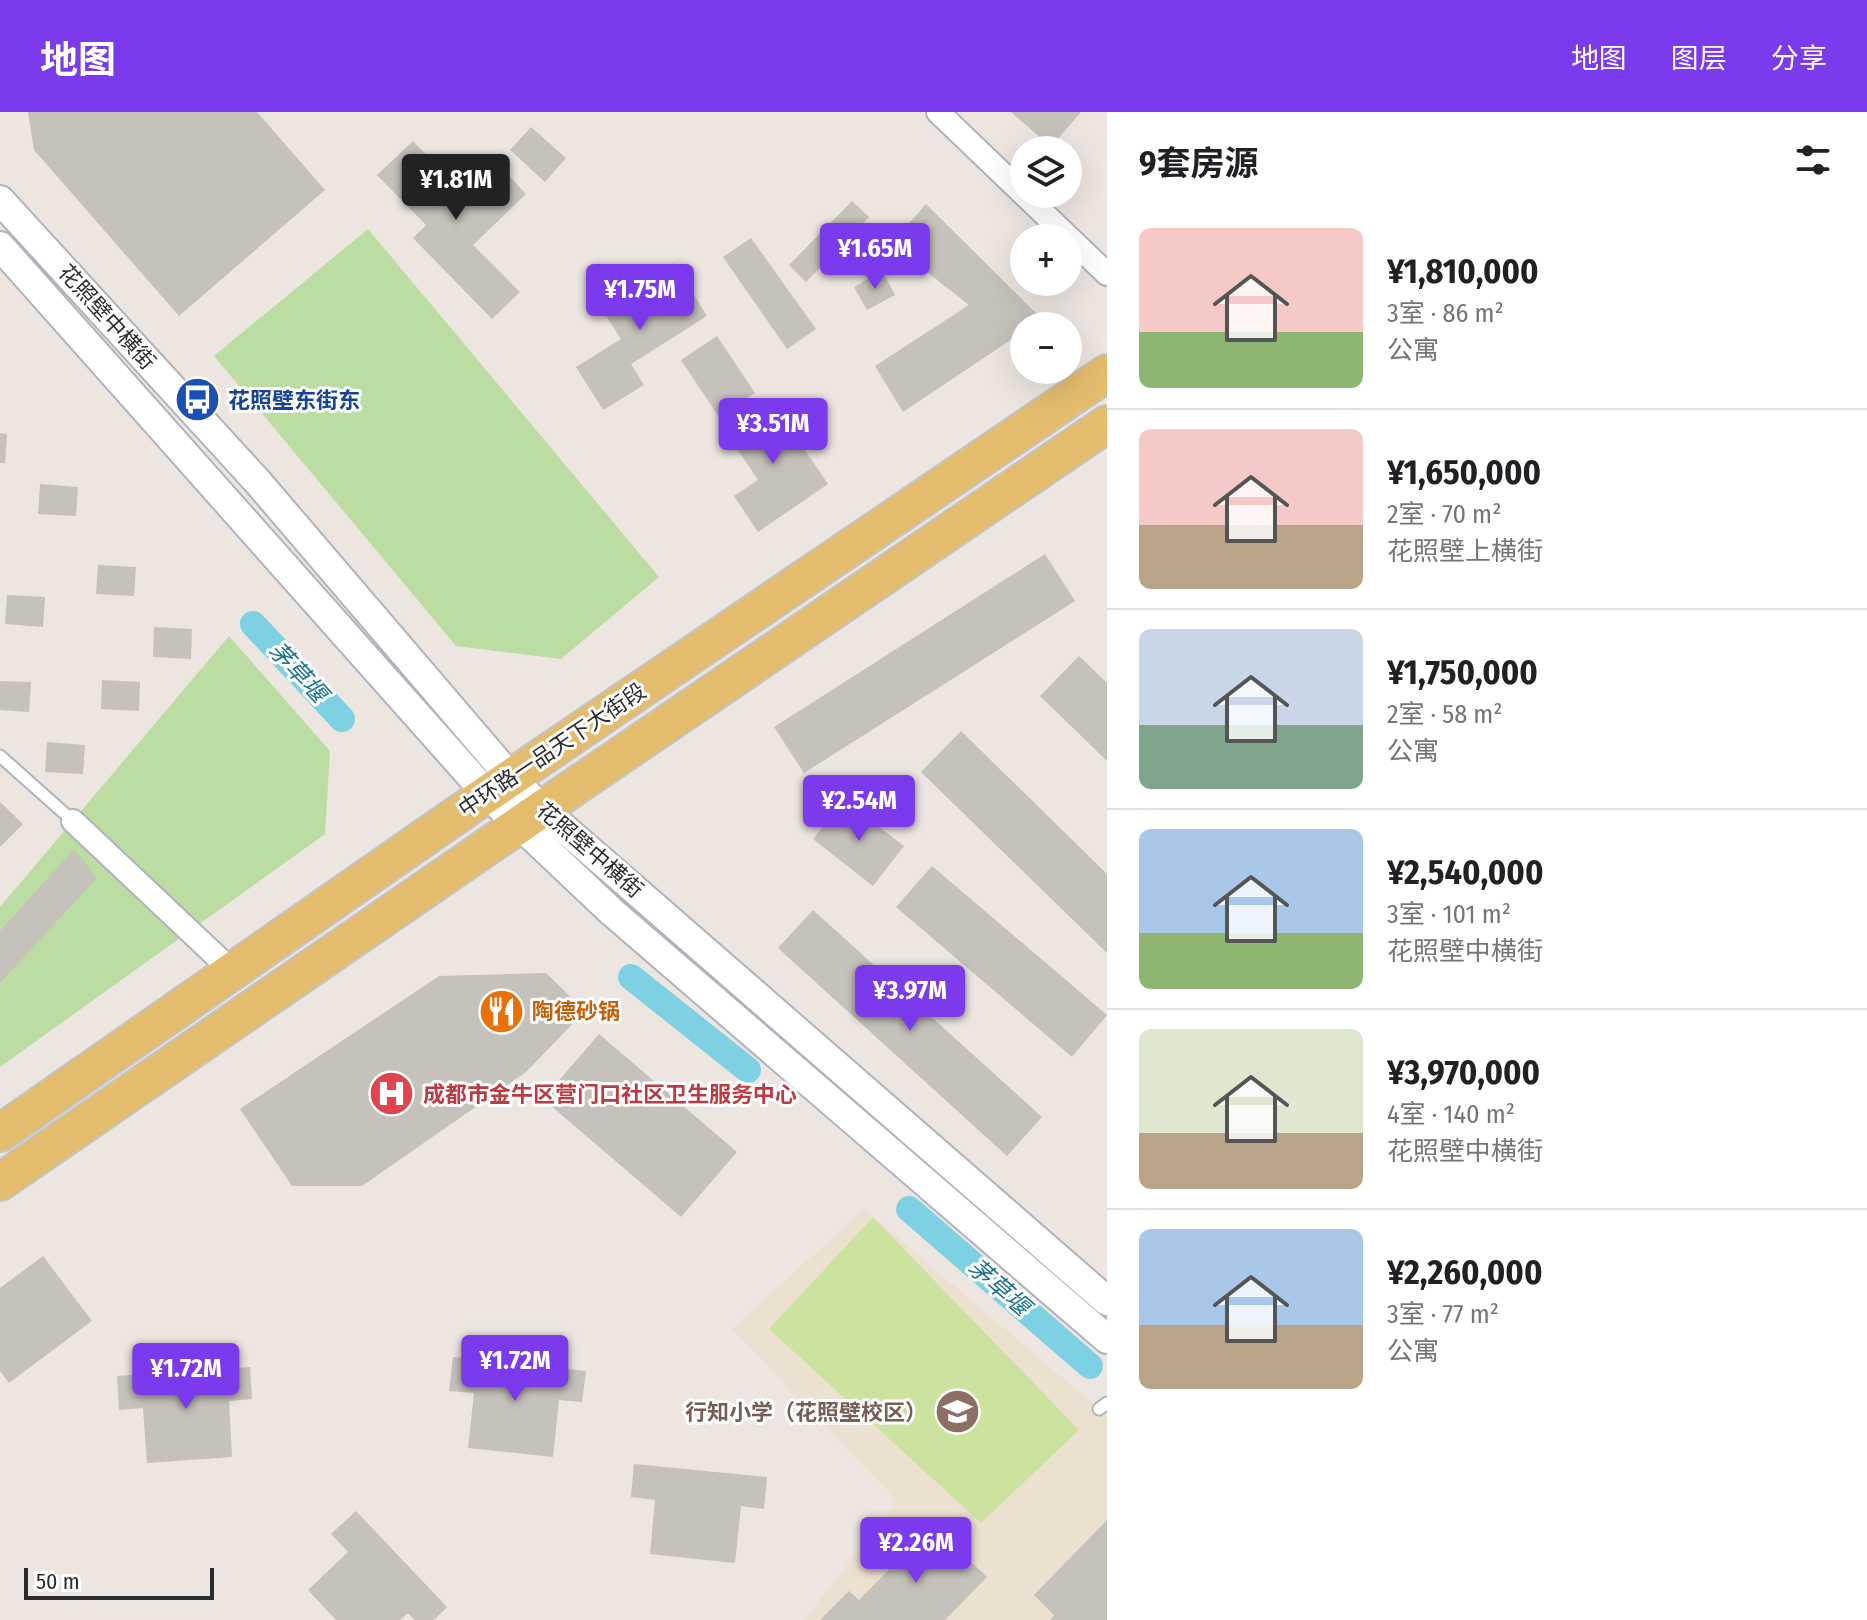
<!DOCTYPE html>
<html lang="zh">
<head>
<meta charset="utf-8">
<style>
	:root { --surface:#fff; --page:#f6f6f6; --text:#202124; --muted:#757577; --line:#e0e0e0; --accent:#7c3aed }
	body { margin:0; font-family:"Fira Sans Condensed","Noto Sans SC",sans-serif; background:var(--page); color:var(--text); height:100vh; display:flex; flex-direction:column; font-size:30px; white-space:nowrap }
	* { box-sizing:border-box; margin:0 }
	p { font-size:26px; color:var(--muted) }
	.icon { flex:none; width:44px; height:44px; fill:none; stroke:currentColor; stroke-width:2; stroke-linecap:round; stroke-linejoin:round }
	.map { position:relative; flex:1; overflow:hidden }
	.panel { display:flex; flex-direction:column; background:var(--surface); width:760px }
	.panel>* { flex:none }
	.fabs { position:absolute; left:1010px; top:24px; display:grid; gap:16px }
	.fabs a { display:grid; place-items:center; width:72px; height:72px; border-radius:50%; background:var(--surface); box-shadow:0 8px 32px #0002; font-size:40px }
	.scale { position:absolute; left:24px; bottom:20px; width:190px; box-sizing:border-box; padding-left:8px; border:4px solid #2c2c2c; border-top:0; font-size:22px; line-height:28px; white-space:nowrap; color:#2c2c2c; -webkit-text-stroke:6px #fff; paint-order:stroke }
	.price { position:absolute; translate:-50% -68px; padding:0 18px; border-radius:8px; background:var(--accent); color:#fff; font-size:26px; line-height:52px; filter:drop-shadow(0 2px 4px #0008) }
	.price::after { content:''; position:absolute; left:50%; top:48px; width:24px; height:18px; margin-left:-12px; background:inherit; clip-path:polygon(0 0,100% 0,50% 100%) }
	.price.active { background:#222; color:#fff }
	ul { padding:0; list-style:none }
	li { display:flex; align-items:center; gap:24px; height:200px; padding:0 32px }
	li+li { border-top:2px solid var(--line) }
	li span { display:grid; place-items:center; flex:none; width:224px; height:160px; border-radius:12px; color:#555 }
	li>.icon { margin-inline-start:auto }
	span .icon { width:96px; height:96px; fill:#fffc; stroke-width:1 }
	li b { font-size:34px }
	h2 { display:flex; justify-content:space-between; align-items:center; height:96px; padding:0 32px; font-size:34px }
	header { display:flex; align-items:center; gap:48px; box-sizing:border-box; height:112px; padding:0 40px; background:var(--accent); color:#fff }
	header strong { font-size:38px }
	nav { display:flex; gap:44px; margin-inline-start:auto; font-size:28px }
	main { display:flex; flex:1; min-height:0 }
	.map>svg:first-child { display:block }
</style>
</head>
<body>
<header>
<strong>地图</strong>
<nav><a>地图</a><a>图层</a><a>分享</a></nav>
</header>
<main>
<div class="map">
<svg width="1107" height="1508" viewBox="0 0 1107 1508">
	<rect width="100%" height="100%" fill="#ece5e0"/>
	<path fill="#ece0d1" d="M864,1097L1107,1304V1508H804L897,1389L732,1217Z"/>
	<path fill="#bbdda2" d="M368,117L659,465L561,547L456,534L214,244Z
		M229,524L330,639L325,722L0,955V795Z"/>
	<path fill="#cce39f" d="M873,1105L1079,1318L981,1411L769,1217Z"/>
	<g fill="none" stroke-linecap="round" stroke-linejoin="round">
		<path stroke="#7ed1e3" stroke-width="26" d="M253,512L342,607
			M631,865L748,958
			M909,1097L1090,1254"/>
	</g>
	<path fill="#c5c1bb" d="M28,0H257L325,78L179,204L34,38Z
		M1011,0H1081L1051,35Z
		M531,15L566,46L545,70L510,38Z
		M413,29L467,85L500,54L526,82L473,133L520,180L492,207L413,126L426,113L377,63Z
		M852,89L869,105L806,170L789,153Z
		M926,92L1042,207L1032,214H1024V219L903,300L875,254L969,193L891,132Z
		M751,126L816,217L787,237L723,145Z
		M674,151L707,204L631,252L644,273L603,298L576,255L621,227L601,196Z
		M882,159L895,183L867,198L854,175Z
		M717,224L755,281L719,305L681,248Z
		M771,288L828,372L758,420L734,384L758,368L725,319Z
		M0,321L7,322L5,351H0Z
		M40,372L78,375L76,404L38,402Z
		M1045,442L1075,489L804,661L774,615Z
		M98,453L136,455L134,484L96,482Z
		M7,483L45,485L43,515L5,512Z
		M154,515L192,517L191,547L153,545Z
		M1079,544L1107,571V649L1040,584Z
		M102,568L140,570L139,599L101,597Z
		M0,569L31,570L29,600L0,598Z
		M961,619L1107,762V841L921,660Z
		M47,630L85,633L83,662L45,660Z
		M844,688L904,734L873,774L813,727Z
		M0,690L23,712L0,735Z
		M74,737L97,766L0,871V819Z
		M932,754L1107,903L1072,945L896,795Z
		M813,798L1042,1005L1007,1044L778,836Z
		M546,861L585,899L526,960L362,1074H292L240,997L439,864Z
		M599,922L737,1040L681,1105L543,987Z
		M43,1144L92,1209L9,1271L0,1259V1176Z
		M453,1245L586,1259L582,1290L559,1288L553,1345L468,1336L474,1281L449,1279Z
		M250,1255L252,1287L229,1289L232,1345L147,1351L143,1296L119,1298L117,1264Z
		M634,1352L767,1365L764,1397L741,1394L735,1451L650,1442L655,1388L631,1385Z
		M356,1399L447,1495L434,1508H415L408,1501L400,1508H336L308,1478L348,1440L331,1422Z
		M1107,1408V1508H1050L1054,1503L1034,1483Z
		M933,1413L987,1465L945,1508H820L849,1479L859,1488Z"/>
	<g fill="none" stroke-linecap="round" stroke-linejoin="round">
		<defs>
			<path id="service" d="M0,644L73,709
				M1099,1297L1107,1291"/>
			<path id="minor" d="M938,0L1107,162
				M73,709L232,859"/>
			<path id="tertiary" d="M0,88L257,369L511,666L542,697L1107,1189
				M0,134L487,682L612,800L1107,1227"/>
			<path id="primary" d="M0,1021L487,682L1107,261
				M0,1070L542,697L1107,312"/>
		</defs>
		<use href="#service" stroke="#b0b3bb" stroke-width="15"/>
		<use href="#minor" stroke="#b0b3bb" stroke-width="26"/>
		<use href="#tertiary" stroke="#b0b3bb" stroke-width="32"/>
		<use href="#primary" stroke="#c4c4c4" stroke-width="40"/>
		<use href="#service" stroke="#fff" stroke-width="11"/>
		<use href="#minor" stroke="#fff" stroke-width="22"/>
		<use href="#tertiary" stroke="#fff" stroke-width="28"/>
		<use href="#primary" stroke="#e3bc6e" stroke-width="36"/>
	</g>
	<defs>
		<symbol id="bus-disc" viewBox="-11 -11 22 22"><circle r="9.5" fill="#1a4fb4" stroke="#fff"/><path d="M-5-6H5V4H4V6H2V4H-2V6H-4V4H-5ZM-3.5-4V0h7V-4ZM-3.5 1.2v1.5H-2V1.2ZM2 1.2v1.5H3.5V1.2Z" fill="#fff"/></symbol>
		<symbol id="restaurant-disc" viewBox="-11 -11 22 22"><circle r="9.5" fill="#e8710a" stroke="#fff"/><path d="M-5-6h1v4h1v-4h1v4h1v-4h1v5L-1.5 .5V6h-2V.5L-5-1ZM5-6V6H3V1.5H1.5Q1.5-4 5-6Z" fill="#fff"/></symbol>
		<symbol id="hospital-disc" viewBox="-11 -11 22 22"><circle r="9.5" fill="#e0444e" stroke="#fff"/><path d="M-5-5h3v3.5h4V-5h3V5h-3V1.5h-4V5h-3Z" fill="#fff"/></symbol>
		<symbol id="school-disc" viewBox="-11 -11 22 22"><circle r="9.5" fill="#8d6e63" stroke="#fff"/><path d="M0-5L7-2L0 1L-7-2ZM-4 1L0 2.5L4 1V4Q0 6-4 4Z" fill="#fff"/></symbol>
	</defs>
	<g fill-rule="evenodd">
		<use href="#bus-disc" x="172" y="262" width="51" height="51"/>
		<use href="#restaurant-disc" x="476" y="874" width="51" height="51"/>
		<use href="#hospital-disc" x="366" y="956" width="51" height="51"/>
		<use href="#school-disc" x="932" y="1274" width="51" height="51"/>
	</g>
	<g text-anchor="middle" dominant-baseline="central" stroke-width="6" stroke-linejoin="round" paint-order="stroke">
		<g font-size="22" fill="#2c2c2c" stroke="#fff">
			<text transform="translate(107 205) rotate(48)">花照壁中横街</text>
			<text transform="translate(552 638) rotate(-34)">中环路一品天下大街段</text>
			<text transform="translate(590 738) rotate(41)">花照壁中横街</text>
		</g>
		<g font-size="22" font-weight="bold" fill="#164399" stroke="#fff" text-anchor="start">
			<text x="228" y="288">花照壁东街东</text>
		</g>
		<g font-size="22" font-weight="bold" fill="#c56008" stroke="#fff" text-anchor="start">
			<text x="532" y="899">陶德砂锅</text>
		</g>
		<g font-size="22" font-weight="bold" fill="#be3a42" stroke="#fff" text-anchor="start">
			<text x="423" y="982">成都市金牛区营门口社区卫生服务中心</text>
		</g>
		<g font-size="22" font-weight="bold" fill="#785e54" stroke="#fff" text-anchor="end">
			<text x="927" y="1300">行知小学（花照壁校区）</text>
		</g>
		<g font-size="24" font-style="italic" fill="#1c7390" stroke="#fff">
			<text transform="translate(298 560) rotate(47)">茅草堰</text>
			<text transform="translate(999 1175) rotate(41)">茅草堰</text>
		</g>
	</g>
</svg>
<div class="fabs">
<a><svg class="icon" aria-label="layers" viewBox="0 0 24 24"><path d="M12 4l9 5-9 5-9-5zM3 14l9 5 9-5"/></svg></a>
<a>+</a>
<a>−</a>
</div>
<div class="scale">50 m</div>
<b class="price active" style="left:456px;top:110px">¥1.81M</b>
<b class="price" style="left:875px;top:179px">¥1.65M</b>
<b class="price" style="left:640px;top:220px">¥1.75M</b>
<b class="price" style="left:773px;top:354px">¥3.51M</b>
<b class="price" style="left:859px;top:731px">¥2.54M</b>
<b class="price" style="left:910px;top:921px">¥3.97M</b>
<b class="price" style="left:515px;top:1291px">¥1.72M</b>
<b class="price" style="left:186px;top:1299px">¥1.72M</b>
<b class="price" style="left:916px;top:1473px">¥2.26M</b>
</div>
<section class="panel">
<h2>9套房源<svg class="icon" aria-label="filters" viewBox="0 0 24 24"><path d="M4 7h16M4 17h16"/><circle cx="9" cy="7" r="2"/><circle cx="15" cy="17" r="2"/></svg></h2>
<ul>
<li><span style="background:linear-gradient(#f6c9c9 65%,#8fb573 0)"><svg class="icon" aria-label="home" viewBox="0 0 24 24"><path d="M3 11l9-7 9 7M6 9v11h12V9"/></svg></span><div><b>¥1,810,000</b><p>3室 · 86 m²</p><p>公寓</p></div></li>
<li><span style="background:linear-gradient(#f6c9c9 60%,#b9a48a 0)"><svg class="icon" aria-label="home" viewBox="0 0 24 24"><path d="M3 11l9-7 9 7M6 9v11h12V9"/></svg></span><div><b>¥1,650,000</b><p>2室 · 70 m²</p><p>花照壁上横街</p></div></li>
<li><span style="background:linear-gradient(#c9d6e8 60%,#7fa58c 0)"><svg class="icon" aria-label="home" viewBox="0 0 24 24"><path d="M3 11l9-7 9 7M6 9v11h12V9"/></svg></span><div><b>¥1,750,000</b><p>2室 · 58 m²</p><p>公寓</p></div></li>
<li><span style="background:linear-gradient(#a9c7e8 65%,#8fb573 0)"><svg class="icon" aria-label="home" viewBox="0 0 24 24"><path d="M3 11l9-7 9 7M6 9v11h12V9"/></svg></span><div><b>¥2,540,000</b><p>3室 · 101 m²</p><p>花照壁中横街</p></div></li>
<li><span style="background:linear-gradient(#dfe7d0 65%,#b9a48a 0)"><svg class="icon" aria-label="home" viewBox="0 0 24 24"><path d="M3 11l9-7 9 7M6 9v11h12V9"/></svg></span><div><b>¥3,970,000</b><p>4室 · 140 m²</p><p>花照壁中横街</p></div></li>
<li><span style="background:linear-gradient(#a9c7e8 60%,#b9a48a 0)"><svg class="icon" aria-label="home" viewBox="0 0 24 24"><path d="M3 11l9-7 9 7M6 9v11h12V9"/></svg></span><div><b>¥2,260,000</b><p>3室 · 77 m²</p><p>公寓</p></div></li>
</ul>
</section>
</main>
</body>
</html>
